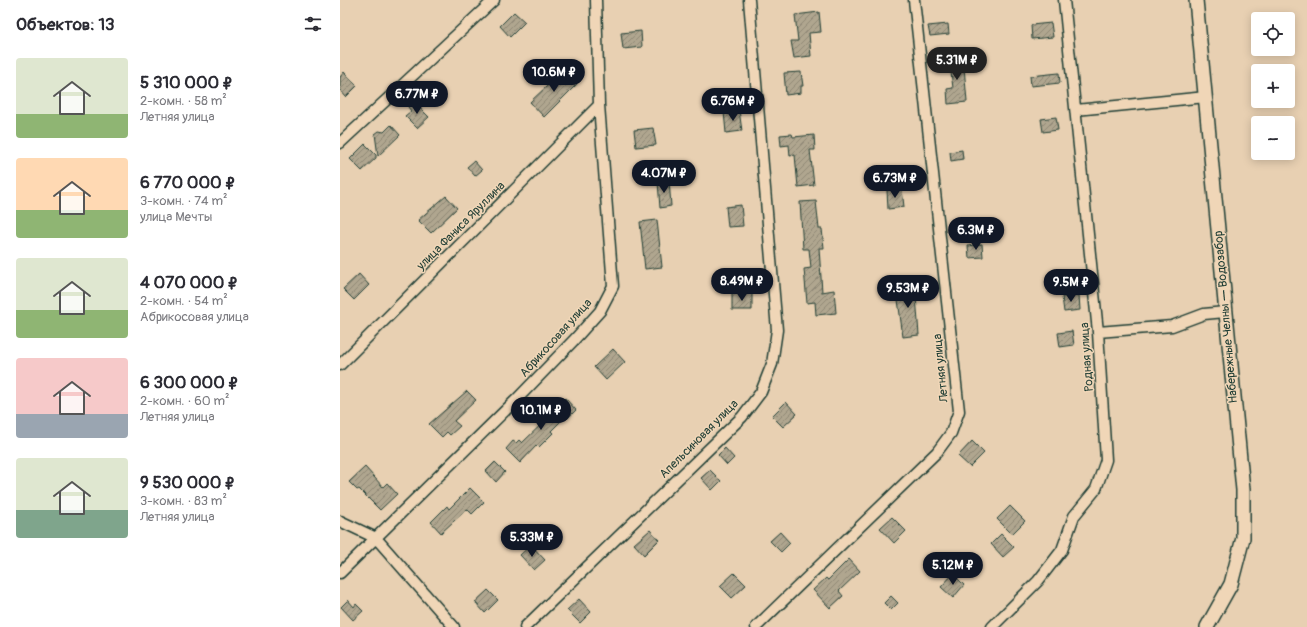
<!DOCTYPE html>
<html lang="ru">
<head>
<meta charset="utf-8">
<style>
	:root { --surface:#fff; --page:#f7f7f7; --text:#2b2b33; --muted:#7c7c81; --accent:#111827 }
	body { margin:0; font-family:Pangolin,sans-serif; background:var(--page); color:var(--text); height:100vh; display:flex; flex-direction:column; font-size:15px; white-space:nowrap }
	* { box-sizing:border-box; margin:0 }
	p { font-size:13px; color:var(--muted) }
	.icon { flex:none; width:22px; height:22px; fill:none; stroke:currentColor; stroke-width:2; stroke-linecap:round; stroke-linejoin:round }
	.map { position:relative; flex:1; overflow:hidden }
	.sheet { display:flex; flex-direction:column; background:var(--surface); width:340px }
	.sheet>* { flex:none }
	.fabs { position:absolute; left:911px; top:12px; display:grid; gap:8px }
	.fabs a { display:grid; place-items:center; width:44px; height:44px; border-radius:4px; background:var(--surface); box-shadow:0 2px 10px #0003; font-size:20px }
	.price { position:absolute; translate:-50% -34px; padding:0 9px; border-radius:14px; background:var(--accent); color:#fff; font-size:13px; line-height:26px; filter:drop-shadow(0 1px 2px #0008) }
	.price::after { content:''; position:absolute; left:50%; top:24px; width:12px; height:9px; margin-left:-6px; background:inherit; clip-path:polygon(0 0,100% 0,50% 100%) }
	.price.selected { background:#222; color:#fff }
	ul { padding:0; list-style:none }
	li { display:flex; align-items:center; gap:12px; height:100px; padding:0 16px }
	li span { display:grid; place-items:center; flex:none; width:112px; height:80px; border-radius:4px; color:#555 }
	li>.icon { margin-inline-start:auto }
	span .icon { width:48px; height:48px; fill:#fffc; stroke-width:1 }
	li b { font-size:17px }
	h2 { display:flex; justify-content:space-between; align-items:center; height:48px; padding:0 16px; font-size:17px }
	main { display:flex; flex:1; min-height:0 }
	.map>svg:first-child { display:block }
</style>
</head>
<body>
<main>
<section class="sheet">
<h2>Объектов: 13<svg class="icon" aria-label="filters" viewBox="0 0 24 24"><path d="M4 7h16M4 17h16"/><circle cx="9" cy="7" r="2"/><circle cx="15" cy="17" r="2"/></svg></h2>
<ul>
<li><span style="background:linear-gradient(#dfe7d0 70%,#8fb573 0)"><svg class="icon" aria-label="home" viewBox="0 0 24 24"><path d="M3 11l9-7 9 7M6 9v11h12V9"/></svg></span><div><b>5 310 000 ₽</b><p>2-комн. · 58 m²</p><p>Летняя улица</p></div></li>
<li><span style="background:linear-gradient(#ffd9b3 65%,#8fb573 0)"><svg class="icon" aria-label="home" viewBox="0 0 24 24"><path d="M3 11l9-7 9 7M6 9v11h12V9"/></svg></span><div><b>6 770 000 ₽</b><p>3-комн. · 74 m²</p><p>улица Мечты</p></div></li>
<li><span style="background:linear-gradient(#dfe7d0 65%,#8fb573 0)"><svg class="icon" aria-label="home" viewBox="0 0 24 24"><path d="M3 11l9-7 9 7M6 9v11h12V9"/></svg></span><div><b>4 070 000 ₽</b><p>2-комн. · 54 m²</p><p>Абрикосовая улица</p></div></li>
<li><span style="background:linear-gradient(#f6c9c9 70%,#9aa5b1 0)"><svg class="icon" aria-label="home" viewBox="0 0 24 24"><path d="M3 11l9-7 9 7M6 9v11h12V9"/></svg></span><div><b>6 300 000 ₽</b><p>2-комн. · 60 m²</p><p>Летняя улица</p></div></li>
<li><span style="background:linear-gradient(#dfe7d0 65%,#7fa58c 0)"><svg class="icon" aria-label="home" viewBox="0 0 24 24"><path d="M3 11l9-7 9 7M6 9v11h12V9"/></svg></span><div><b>9 530 000 ₽</b><p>3-комн. · 83 m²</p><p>Летняя улица</p></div></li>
</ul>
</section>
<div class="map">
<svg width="967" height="627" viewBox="0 0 967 627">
	<defs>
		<pattern id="building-hatch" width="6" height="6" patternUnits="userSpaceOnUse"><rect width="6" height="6" fill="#b0a68f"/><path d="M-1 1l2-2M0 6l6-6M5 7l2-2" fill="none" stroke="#8f8876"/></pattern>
	</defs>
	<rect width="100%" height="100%" fill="#e8d0b2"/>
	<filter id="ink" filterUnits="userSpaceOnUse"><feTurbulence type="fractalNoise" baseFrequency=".025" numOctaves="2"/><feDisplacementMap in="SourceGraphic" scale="8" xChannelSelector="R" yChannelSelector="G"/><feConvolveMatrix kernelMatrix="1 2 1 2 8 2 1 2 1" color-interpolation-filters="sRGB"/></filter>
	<g filter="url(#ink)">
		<path fill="url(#building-hatch)" stroke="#1f3d34" d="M174,12L185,22L170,37L160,26Z
			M479,12L481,32L469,33L471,56L454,58L451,41H458L455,15Z
			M711,23L713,37L692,39L691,25Z
			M608,24L609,34L590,36L588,26Z
			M301,31L302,47L283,49L281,33Z
			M623,55L627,102L608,104L607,89L613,88L609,57Z
			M224,70L237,84L204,117L190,102Z
			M4,72L17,86L6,97L0,90V77Z
			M461,72L463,86H461V93L446,95L444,73Z
			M719,73L720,83L691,86L690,76Z
			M74,102L89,117L77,128L65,116L71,111L68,107Z
			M399,110L402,131L386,133L384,112Z
			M716,117L718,130L703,132L701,119Z
			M51,125L60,135L38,156L35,134L39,131L44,132Z
			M313,128L316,145L296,147L294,130Z
			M452,134L453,137L474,135L475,150H470L474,185L458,187L455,155L450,156L449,145L441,146L440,135Z
			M25,144L36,155V158L22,171L10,159Z
			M622,150L623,159L611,161L610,152Z
			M134,161L142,170L135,176L127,167Z
			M329,180L331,206L320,208L318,182Z
			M562,189L564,207L548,209L547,190Z
			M106,196L117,208L91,233L78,220Z
			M476,201L479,229H482L484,248H479L482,292L494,290L496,313L476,315L475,302L467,303L464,269L471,268L469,249H463L460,202Z
			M401,205L403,226L388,227L386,207Z
			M317,220L322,267L305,269L300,222Z
			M642,244L643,257L629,258L628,246Z
			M19,274L29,285L14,300L3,289Z
			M575,283L579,335L563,337L556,285Z
			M392,293H412V310H392Z
			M739,295L740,310L724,312L722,297Z
			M732,331L734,345L720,347L718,333Z
			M273,349L285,362L266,380L254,367Z
			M127,391L136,400L114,421L120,426L110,435L107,432L102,437L89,424Z
			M225,398L236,410L228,418L226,416L211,431L213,433L199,447L197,445L180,463L166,449L173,441L176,443L179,440L182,443L212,414L209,410L216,404L217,406Z
			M446,402L457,414L443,427L432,416Z
			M632,441L644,453L630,467L618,456Z
			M385,448L394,458L387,465L378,455Z
			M155,462L165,472L156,482L146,471Z
			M25,467L43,487L47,483L57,494L40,510L19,489L17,490L9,482Z
			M370,470L381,481L372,490L361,478Z
			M130,488L144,502L132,514L127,509L101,533L91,522L107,506L109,509Z
			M670,506L685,521L672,534L657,519Z
			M552,517L566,531L554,543L540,528Z
			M310,530L319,540L304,555L294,544Z
			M440,532L450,543L441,552L430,541Z
			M661,534L674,547L663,557L651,544Z
			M191,545L205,560L194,570L180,555Z
			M509,559L520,571L499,591L503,596L490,608L473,590L486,578L488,580Z
			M394,573L406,585L392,598L380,586Z
			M613,574L624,585L613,598L601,587Z
			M148,590L158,600L145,613L135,602Z
			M551,596L558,603L551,610L544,603Z
			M239,599L251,612L240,623L227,610Z
			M8,600L14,607L16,604L23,611L13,620L1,607Z"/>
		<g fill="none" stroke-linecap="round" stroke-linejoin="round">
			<defs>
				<path id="minor" d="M736,110L866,97
					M0,143L154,0
					M758,332L832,326L864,314L885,312
					M0,365L259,105
					M0,521L36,538L114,627
					M0,573L177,399L234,340L260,311L273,286L259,105L256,0
					M185,627L402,417L421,392L432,364L437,330L409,0
					M416,627L597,452L611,433L619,411L574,0
					M652,627L698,581L722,550L734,516L756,489L766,460L758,332L724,0"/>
				<path id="major" d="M856,0L903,490V538L891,584L867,627"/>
			</defs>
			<use href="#minor" stroke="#1f3d34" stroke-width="13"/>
			<use href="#major" stroke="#1f3d34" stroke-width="16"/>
			<use href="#minor" stroke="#f0d6b7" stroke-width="10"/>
			<use href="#major" stroke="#f0d6b7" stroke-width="13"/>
		</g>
	</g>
	<g text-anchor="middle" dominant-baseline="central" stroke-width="3" stroke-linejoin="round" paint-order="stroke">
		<g font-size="12" fill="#1f3d34" stroke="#f0d6b7">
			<text transform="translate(121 226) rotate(-45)">улица Фаниса Яруллина</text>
			<text transform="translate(886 317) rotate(-95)">Набережные Челны — Водозабор</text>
			<text transform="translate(216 338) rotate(-48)">Абрикосовая улица</text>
			<text transform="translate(747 357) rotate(-94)">Родная улица</text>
			<text transform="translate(601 368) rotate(-96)">Летняя улица</text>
			<text transform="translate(359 439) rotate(-45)">Апельсиновая улица</text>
		</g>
	</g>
</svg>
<div class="fabs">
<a><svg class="icon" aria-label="locate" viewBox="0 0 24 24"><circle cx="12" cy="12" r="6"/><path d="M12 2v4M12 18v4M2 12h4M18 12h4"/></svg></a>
<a>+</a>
<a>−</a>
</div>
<b class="price selected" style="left:617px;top:81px">5.31M ₽</b>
<b class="price" style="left:214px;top:93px">10.6M ₽</b>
<b class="price" style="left:77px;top:115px">6.77M ₽</b>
<b class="price" style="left:393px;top:122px">6.76M ₽</b>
<b class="price" style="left:324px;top:194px">4.07M ₽</b>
<b class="price" style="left:555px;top:199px">6.73M ₽</b>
<b class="price" style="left:636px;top:251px">6.3M ₽</b>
<b class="price" style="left:402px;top:302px">8.49M ₽</b>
<b class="price" style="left:731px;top:303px">9.5M ₽</b>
<b class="price" style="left:568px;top:309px">9.53M ₽</b>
<b class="price" style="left:201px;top:431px">10.1M ₽</b>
<b class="price" style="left:192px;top:558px">5.33M ₽</b>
<b class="price" style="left:613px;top:586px">5.12M ₽</b>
</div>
</main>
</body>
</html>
